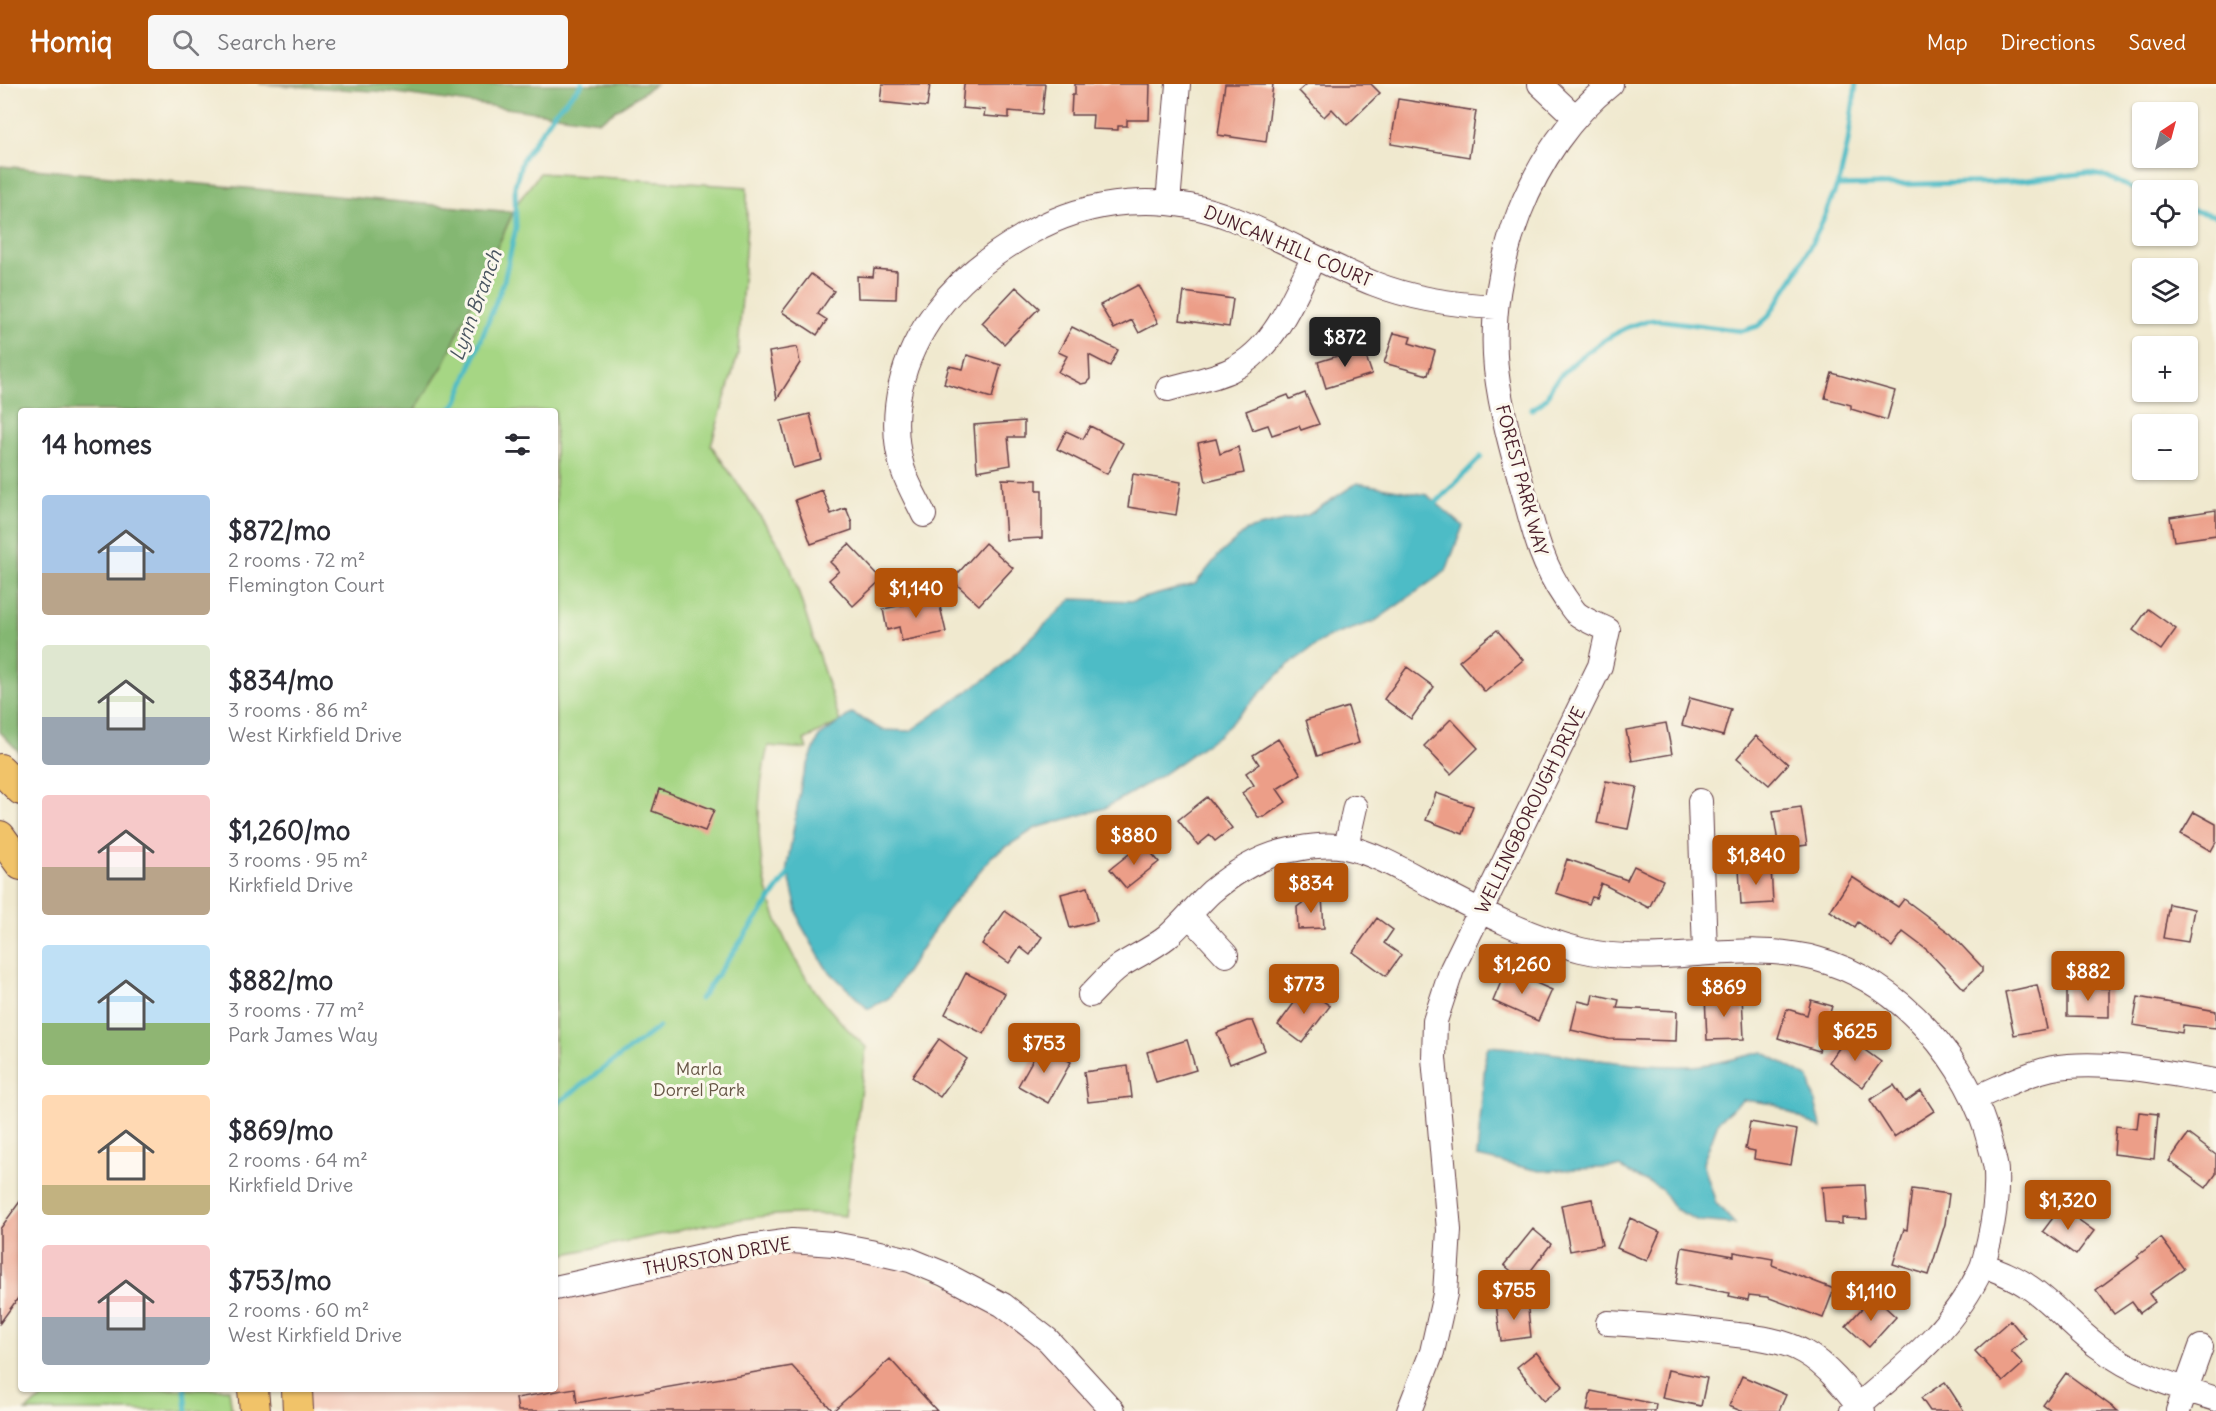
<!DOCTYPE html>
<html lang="en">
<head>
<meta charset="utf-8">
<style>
	:root { --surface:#fff; --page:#f7f7f7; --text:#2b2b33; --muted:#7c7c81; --accent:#b45309 }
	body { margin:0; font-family:Delius,sans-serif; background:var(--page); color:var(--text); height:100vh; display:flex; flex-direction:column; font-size:22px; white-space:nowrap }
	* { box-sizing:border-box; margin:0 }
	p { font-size:20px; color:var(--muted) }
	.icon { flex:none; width:33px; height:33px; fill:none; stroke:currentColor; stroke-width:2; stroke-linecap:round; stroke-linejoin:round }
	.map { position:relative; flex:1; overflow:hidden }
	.details { position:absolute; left:18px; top:324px; width:540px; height:984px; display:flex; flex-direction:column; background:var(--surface); border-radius:6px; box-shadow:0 2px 4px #0004 }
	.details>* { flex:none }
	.needle { width:39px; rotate:36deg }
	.buttons { position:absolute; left:2132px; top:18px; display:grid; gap:12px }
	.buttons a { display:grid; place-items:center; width:66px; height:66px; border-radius:6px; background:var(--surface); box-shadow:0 2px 4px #0004; font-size:30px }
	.price { position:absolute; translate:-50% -51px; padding:0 14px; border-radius:6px; background:var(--accent); color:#fff; font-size:20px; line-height:39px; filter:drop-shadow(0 2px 3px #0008) }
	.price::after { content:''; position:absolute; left:50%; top:36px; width:18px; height:14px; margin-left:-9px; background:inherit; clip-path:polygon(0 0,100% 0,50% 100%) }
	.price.on { background:#222; color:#fff }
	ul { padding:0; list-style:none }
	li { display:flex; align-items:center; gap:18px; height:150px; padding:0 24px }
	li span { display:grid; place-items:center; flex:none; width:168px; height:120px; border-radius:6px; color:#555 }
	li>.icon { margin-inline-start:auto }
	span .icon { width:72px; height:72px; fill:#fffc; stroke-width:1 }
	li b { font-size:26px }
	h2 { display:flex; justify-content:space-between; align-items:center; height:72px; padding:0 24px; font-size:26px }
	header { display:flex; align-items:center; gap:36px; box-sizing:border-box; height:84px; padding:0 30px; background:var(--accent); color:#fff }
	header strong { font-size:28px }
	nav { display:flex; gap:33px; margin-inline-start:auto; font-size:21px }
	.search { width:420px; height:54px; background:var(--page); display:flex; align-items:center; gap:15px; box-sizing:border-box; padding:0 21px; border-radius:6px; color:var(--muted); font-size:22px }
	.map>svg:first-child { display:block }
</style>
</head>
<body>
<header>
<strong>Homiq</strong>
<div class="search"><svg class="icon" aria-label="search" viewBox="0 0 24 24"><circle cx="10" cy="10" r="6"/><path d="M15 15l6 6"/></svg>Search here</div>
<nav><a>Map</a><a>Directions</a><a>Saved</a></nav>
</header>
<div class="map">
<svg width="2216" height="1327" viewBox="0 0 2216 1327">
	<rect width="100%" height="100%" fill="#fbf7ec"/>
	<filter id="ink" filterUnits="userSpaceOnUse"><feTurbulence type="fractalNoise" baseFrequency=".0167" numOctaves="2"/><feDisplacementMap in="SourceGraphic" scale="12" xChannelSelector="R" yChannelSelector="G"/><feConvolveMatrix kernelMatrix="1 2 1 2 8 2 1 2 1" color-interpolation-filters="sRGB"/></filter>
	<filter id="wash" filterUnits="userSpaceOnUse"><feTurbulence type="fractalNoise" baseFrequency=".008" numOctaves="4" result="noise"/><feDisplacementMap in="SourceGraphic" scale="24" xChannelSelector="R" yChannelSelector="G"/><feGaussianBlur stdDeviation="1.35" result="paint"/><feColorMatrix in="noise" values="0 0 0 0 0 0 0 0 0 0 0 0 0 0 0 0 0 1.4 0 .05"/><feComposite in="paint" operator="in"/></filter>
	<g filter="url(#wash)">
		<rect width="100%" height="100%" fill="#f0e9cf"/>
		<path fill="#f5d2c2" d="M833,1160L1003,1221L1113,1327H298L297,1305H555V1204Z"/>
		<path fill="#a6d684" stroke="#787a58" stroke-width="1.5" d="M540,89L747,103V140L738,270L711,361L777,457L790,482L840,638L804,656L807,665L768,662C740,780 778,883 866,963L845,1132C786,1125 730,1136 672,1148C633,1156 594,1164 555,1172V327H414L443,282L518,118Z
			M52,1305H229L232,1327H25L49,1309Z"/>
		<path fill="#84b772" stroke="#676b4e" stroke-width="1.5" d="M259,0H656L600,37L389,8Z
			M0,82L513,128L443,282L414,327H21V670L0,648Z"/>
		<path fill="#4ebcc6" stroke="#4c6e78" stroke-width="1.5" d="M1357,399L1427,411L1463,442L1446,487L1375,537L1326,554L1287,582L1219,651L1159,693L1105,724L1036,744L992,772L946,828L889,914L868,925L826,884L800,839L787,783L802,695L819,653L852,629L882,646L910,647L994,589L1072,515L1133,517L1195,500L1218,472L1247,446L1308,431Z
			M1489,962C1557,967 1623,984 1691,982C1714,981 1740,973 1763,968L1809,994L1822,1045L1774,1020L1743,1016L1719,1036L1703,1079L1716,1119L1735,1140L1698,1137L1675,1125L1661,1105L1619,1083L1540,1087L1477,1073L1486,967Z"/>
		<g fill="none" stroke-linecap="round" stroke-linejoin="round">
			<path stroke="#4ebcc6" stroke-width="5" d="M1837,102L2010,98L2087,89L2108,93L2142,109
				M2187,125L2216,132
				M1532,325C1537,322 1544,318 1547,313C1549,309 1550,304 1553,300C1574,275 1625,235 1659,236L1742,247L1758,242L1767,234L1795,191L1820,143L1840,95L1848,58L1856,0
				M450,327L457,317L504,197L516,144L515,102L522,76L554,29L582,0
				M1432,423L1481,373
				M700,915L792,785
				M555,1021L659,943
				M185,1305L187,1327"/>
		</g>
		<g id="blocks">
			<path fill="#ec9e88" d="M882,0H930L927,23L880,18Z
				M964,0H1045L1042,30L1009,27V34L984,32L985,26L962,24Z
				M1075,0H1150L1149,36H1127V42H1118V46L1092,45L1093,31H1071L1072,11H1075Z
				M1225,0H1273L1266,58L1218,51Z
				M1307,0H1371L1380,9L1347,41L1332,25L1324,33L1299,7Z
				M1398,15L1476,27L1469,73L1391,60Z
				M874,185L897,187L896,215L858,214L857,192L873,193Z
				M811,190L834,207L818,230L827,236L817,251L782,228Z
				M1138,201L1158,239L1139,249L1132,236L1114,245L1100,221Z
				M1016,203L1039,224L1004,260L982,239Z
				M1184,208L1233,215L1229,243L1180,236Z
				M1072,243L1118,266L1110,282L1089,271L1090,295L1086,299L1081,300L1058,288L1067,272L1058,268Z
				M1394,249L1411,253L1409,259L1435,267L1428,291L1384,279Z
				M797,263L800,279L777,315L769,268Z
				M1363,264L1372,290L1326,304L1318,278Z
				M967,271L1001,281L992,314L944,300L949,282L963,285Z
				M1832,289L1895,307L1887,336L1851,325V321L1825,314Z
				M1305,309L1319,340L1301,346L1299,342L1272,351L1268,341L1253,346L1246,327L1288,311L1290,315Z
				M810,330L822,376L793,384L781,337Z
				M1024,337V353H1008L1011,381L977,387L974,341Z
				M1090,342L1123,359L1107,390L1057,365L1066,347L1083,355Z
				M1216,355L1220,370L1238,363L1244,389L1206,398L1198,359Z
				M1133,390L1181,398L1176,431L1128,423Z
				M1002,395L1037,396V406H1042V454L1006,456Z
				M822,406L831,430L846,424L852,439V446L811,460L795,416Z
				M2216,426V451L2174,457L2170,433Z
				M985,459L1013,484L979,521L952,496Z
				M849,460L882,495L853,522L829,496L839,487L830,478Z
				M938,514L946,548L902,557L899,543L887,546L883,525Z
				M2148,525L2176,545L2161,566L2133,546Z
				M1497,546L1523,576L1485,608L1459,577Z
				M1407,583L1434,603L1411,635L1384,615Z
				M1690,614L1731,625L1723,652L1682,641Z
				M1348,623L1359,659L1317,672L1306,636Z
				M1451,635L1478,664L1451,690L1424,662Z
				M1666,639L1672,670L1632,677L1626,646Z
				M1756,652L1788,680L1769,701L1737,674Z
				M1278,655L1301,690L1277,705L1286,718L1264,733H1258L1242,709L1254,701L1246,689L1259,680L1253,671Z
				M1606,697L1637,703L1628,745L1597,739Z
				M659,705L714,726L705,747L652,727Z
				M1436,709L1473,722L1463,750L1426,736Z
				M1207,713L1232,744L1215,757L1210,751L1198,761L1178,736Z
				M1801,723L1807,761L1779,765L1773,727Z
				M2194,728L2216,740V758L2211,767L2181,750Z
				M1143,759L1159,778L1126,804L1110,785Z
				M1567,775L1627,796L1634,782L1663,796L1649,824L1601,799L1596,814L1592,813L1589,820L1556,809Z
				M1771,783L1773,819L1741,821L1739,784Z
				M1852,793L1898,823L1904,815L1951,850L1982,883V888L1964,905L1927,866L1903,848L1892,863L1858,838L1855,843L1830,827Z
				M1088,803L1097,837L1070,844L1061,810Z
				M1322,813L1324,844L1298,845L1297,823L1309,814Z
				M2169,820L2194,825L2188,858L2163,854Z
				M1005,827L1042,853L1030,871L1020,863L1009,879L982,860Z
				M1377,834L1393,846L1384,859L1401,871L1386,892L1353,868Z
				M1506,886L1552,906L1538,937L1493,917Z
				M966,889L1005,909L984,950L945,930Z
				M2037,901L2047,945L2014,951L2005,908Z
				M1305,904L1330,922L1302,959L1278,941Z
				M2067,904H2109V933L2067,932Z
				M1593,910L1619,916L1617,924L1677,927L1676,957L1609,955L1571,946L1578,917L1591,920Z
				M1742,911L1744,955L1707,956L1705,912Z
				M2138,913L2216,927V944L2183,941L2182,949L2133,941Z
				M1811,916L1832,922L1819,967L1778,954L1787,925L1807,931Z
				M1247,937H1253L1265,966L1230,980L1217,949Z
				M1847,953L1881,978L1863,1003L1829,978Z
				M939,955L967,975L940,1013L912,993Z
				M1187,956L1196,986L1156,998L1147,968Z
				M1041,961L1071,978L1048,1019L1018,1002Z
				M1128,982L1132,1013L1088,1018L1084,988Z
				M1894,1001L1905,1018L1921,1007L1934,1027L1894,1053L1870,1016Z
				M2139,1028L2158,1030L2154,1075L2114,1070L2116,1042L2137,1045Z
				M1750,1038L1797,1046L1791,1081L1754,1075L1755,1067L1745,1065Z
				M2188,1050L2216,1071V1090L2206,1104L2169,1077Z
				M1865,1101L1867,1135L1842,1134V1140L1825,1139L1822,1103Z
				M1912,1105L1949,1110L1945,1140L1929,1191L1893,1180L1904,1145L1907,1146Z
				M1592,1115L1602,1161L1570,1167L1561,1121Z
				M21,1116V1210L0,1239V1145Z
				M2061,1123L2094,1147L2076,1171L2043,1147Z
				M1630,1134L1660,1148L1647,1177L1617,1164Z
				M1533,1145L1551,1160L1523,1197L1504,1181Z
				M2161,1154L2184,1185L2149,1210L2155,1218L2140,1229L2132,1218L2114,1230L2096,1206L2139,1174L2137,1172Z
				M1682,1163L1734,1172V1168L1773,1175L1772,1181L1834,1205L1823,1234L1767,1213L1749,1211L1748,1216L1729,1212L1730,1209L1676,1200Z
				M1873,1212L1896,1233L1869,1263L1846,1242Z
				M1527,1217L1531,1253L1501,1257L1496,1220Z
				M2010,1236L2026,1255L2011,1267L2023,1280L2003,1298L1975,1267Z
				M1536,1268L1563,1302L1544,1317L1517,1283Z
				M890,1275L937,1327H518L516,1314L575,1304L577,1319L792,1282L833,1327Z
				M1668,1286L1707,1294L1701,1322L1662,1314Z
				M2066,1289L2118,1327H2051L2043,1321Z
				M1742,1292L1786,1311L1779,1327H1741L1729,1322Z
				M1945,1298L1964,1327H1930L1921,1314Z
				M1591,1307L1656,1320L1655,1327H1587Z"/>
		</g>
	</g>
	<g filter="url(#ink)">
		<use href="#blocks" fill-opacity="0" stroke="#633d44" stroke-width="1.5"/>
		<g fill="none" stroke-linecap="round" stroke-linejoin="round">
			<defs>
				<path id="minor" d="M1540,0L1575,33
					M1168,119L1178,0
					M1168,305C1188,299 1212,295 1231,286C1275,265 1293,214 1314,173
					M924,431C917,416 908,401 903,386C886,331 902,272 936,227C960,195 995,168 1029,149C1090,114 1165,108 1231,134C1280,153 1326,181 1375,200C1413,215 1455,221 1496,223
					M1700,717L1705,869
					M1346,763L1355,723
					M1189,831L1226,871
					M1090,911C1099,902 1109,890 1120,882C1135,872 1152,865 1167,853C1183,839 1196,822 1211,808C1236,787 1265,769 1297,765C1312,762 1330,760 1345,763C1375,769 1408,789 1434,803C1481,828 1530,853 1581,866C1659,885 1740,854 1817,875C1900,897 1970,979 1990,1060C1992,1069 1996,1079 1996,1088C1997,1110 1994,1135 1989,1157C1987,1165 1985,1175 1982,1183C1954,1245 1902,1284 1852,1327
					M1975,1014C2004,1002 2036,984 2068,982C2117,978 2168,990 2216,997
					M1983,1181C1999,1187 2015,1193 2029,1203C2054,1220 2074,1245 2099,1263C2134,1290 2174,1302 2216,1315
					M555,1204L739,1164L792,1157L833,1160L870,1167L910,1176L944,1190L1003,1221L1048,1256L1113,1327
					M1608,1239C1649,1241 1688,1245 1728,1250C1754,1253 1781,1255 1804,1268C1827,1281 1847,1306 1863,1327
					M1409,1327L1432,1268L1445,1210L1449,1146L1434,974L1435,937L1452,885L1600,582L1608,546C1598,541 1584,536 1576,529C1572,525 1568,518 1565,514C1542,481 1534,447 1524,409C1512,367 1501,327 1496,285C1486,184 1530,63 1611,0
					M2178,1327L2201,1263"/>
				<path id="major" d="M0,685L21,706
					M0,752L21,781
					M253,1305L255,1327
					M297,1305L298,1327"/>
			</defs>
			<use href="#minor" stroke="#633d44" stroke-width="26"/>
			<use href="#major" stroke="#633d44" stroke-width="32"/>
			<use href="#minor" stroke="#fff" stroke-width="24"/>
			<use href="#major" stroke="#f1c369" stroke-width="30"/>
		</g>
	</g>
	<g text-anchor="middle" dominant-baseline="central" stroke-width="6" stroke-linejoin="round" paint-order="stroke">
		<g font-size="18" fill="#4a1f2b" stroke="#fbf7ec">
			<text transform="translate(1288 162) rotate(23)">DUNCAN HILL COURT</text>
			<text transform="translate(1522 396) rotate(75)">FOREST PARK WAY</text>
			<text transform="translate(1530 726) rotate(-64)">WELLINGBOROUGH DRIVE</text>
			<text transform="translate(717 1172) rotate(-10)">THURSTON DRIVE</text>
		</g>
		<g font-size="18" fill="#665646" stroke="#fbf7ec">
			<text x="699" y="984">Marla<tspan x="699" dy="21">Dorrel Park</tspan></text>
		</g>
		<g font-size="20" font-style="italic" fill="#4b5661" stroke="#fbf7ec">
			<text transform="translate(475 221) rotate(-70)">Lynn Branch</text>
		</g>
	</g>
</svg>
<div class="buttons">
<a><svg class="needle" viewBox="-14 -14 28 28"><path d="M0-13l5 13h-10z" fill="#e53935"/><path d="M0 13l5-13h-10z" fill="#7c7c81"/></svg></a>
<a><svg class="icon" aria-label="locate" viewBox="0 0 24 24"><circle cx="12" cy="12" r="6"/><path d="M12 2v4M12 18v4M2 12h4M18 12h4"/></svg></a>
<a><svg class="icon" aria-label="layers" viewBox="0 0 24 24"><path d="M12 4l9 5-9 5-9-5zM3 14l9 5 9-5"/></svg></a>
<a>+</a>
<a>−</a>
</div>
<b class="price on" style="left:1345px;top:284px">$872</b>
<b class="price" style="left:916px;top:535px">$1,140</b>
<b class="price" style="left:1134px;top:782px">$880</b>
<b class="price" style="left:1756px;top:802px">$1,840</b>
<b class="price" style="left:1311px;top:830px">$834</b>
<b class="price" style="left:1522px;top:911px">$1,260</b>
<b class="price" style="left:2088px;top:918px">$882</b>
<b class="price" style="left:1304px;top:931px">$773</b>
<b class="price" style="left:1724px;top:934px">$869</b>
<b class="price" style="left:1855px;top:978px">$625</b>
<b class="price" style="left:1044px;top:990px">$753</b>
<b class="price" style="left:2068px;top:1147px">$1,320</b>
<b class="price" style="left:1514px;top:1237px">$755</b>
<b class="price" style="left:1871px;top:1238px">$1,110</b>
<section class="details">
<h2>14 homes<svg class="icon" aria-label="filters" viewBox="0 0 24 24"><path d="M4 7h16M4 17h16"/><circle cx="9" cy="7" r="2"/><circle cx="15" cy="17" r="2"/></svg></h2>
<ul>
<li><span style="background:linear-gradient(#a9c7e8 65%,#b9a48a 0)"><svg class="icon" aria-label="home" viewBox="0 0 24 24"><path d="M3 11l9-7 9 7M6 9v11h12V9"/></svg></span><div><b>$872/mo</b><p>2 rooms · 72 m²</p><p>Flemington Court</p></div></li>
<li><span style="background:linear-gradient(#dfe7d0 60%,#9aa5b1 0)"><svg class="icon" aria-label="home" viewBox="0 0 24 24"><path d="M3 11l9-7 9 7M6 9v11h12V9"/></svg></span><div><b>$834/mo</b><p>3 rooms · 86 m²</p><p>West Kirkfield Drive</p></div></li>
<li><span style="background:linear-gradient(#f6c9c9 60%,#b9a48a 0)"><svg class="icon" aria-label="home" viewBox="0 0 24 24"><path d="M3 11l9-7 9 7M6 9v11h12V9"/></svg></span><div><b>$1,260/mo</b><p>3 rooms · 95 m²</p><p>Kirkfield Drive</p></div></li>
<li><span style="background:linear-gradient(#bfe0f5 65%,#8fb573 0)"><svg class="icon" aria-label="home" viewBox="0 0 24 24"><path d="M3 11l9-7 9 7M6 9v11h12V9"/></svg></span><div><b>$882/mo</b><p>3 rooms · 77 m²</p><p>Park James Way</p></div></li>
<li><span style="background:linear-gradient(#ffd9b3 75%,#c2b280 0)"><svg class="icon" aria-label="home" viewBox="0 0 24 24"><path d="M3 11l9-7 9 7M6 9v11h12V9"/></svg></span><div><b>$869/mo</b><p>2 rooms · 64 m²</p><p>Kirkfield Drive</p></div></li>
<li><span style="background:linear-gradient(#f6c9c9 60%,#9aa5b1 0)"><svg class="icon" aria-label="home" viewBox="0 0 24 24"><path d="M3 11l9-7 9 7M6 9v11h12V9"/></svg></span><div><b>$753/mo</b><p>2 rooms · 60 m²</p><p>West Kirkfield Drive</p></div></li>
</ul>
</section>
</div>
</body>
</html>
